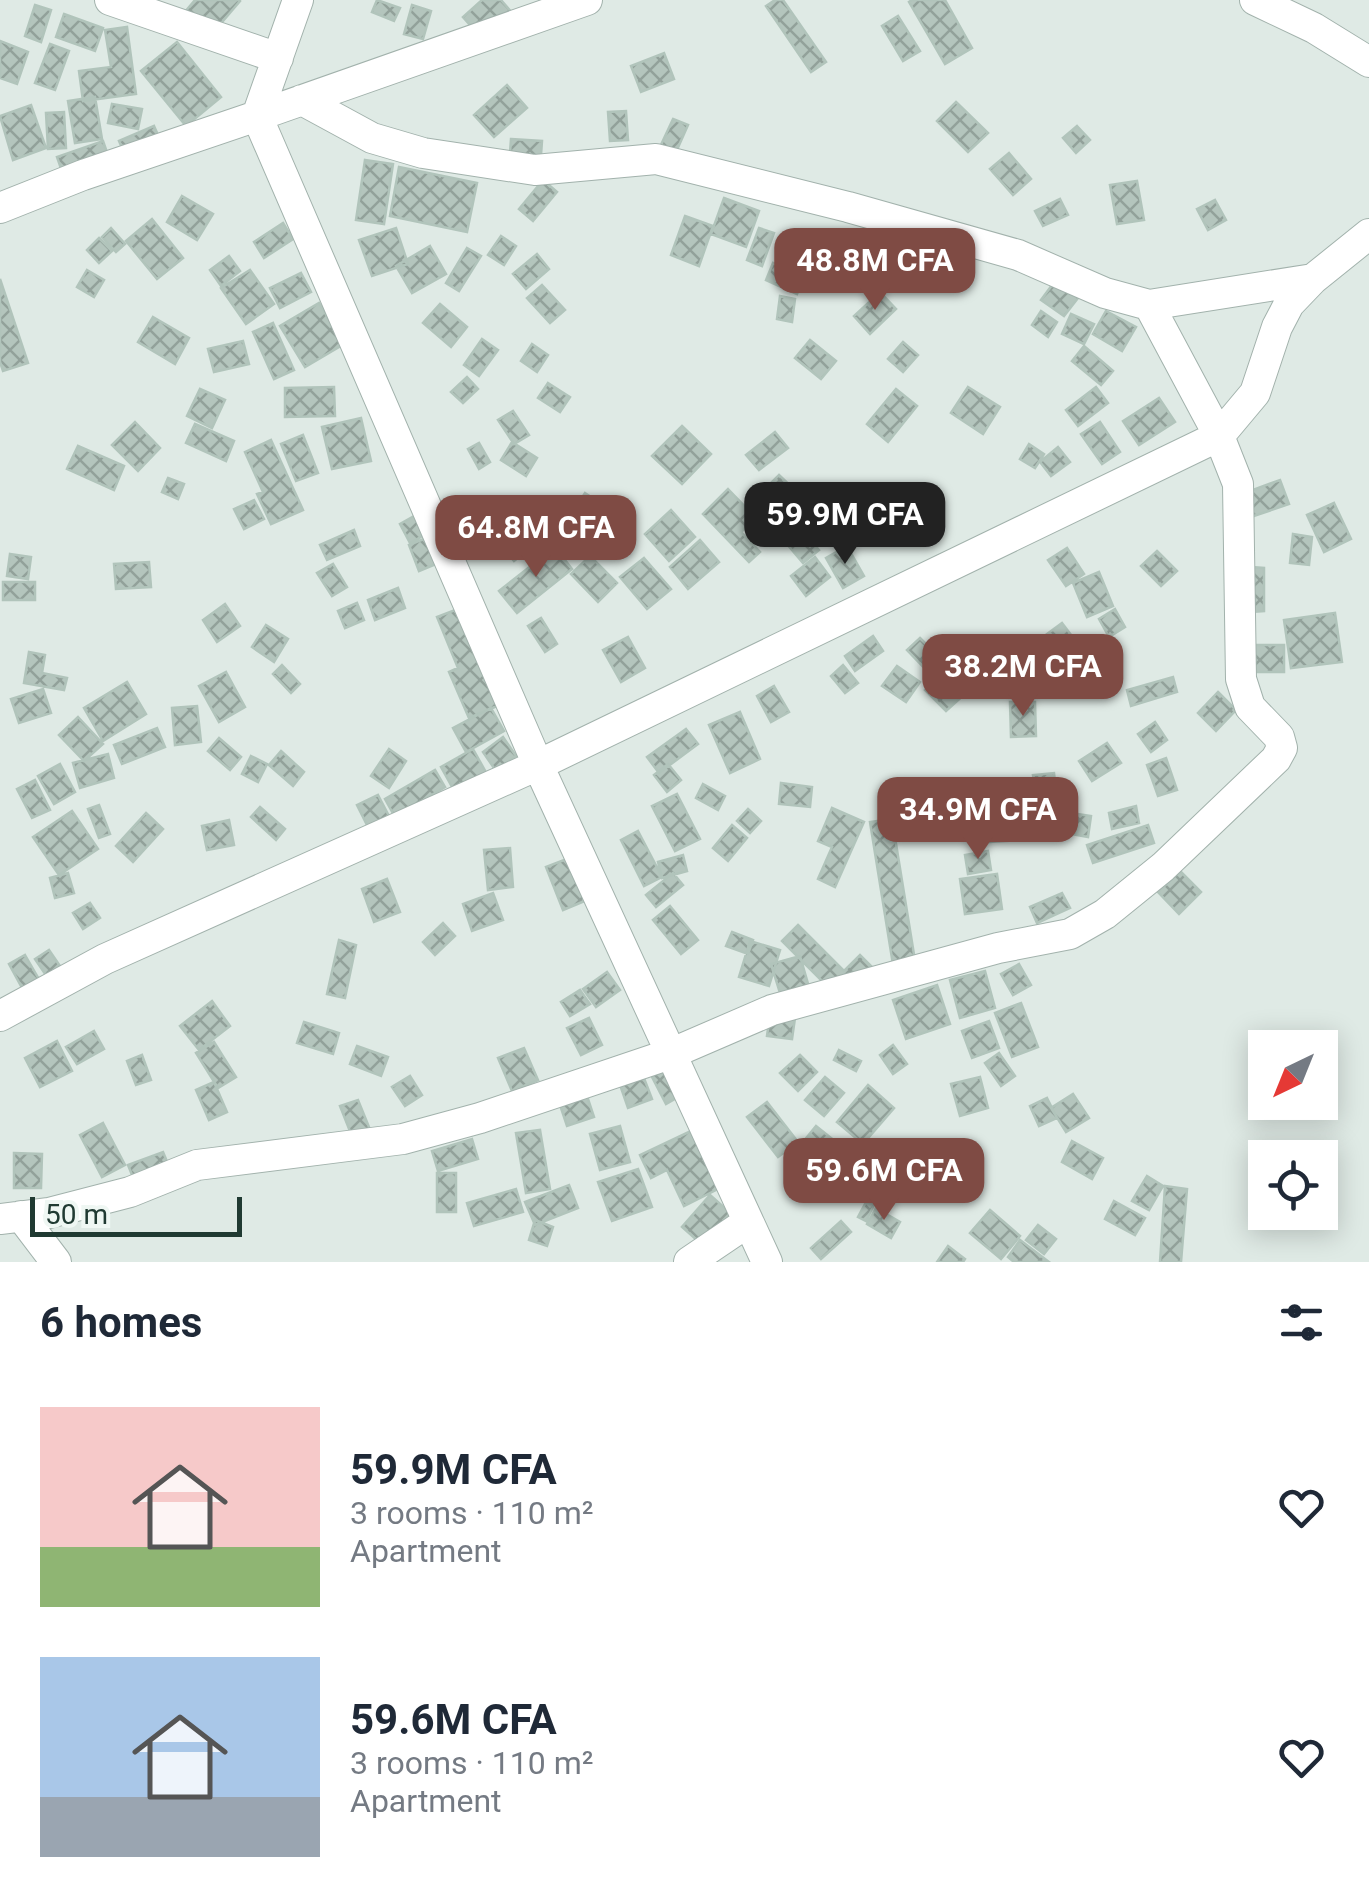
<!DOCTYPE html>
<html lang="en">
<head>
<meta charset="utf-8">
<style>
	:root { --surface:#fff; --page:#f6f6f7; --text:#1f2937; --muted:#747a83; --accent:#7f4b44 }
	body { margin:0; font-family:Roboto,sans-serif; background:var(--page); color:var(--text); height:100vh; display:flex; flex-direction:column; font-size:38px; white-space:nowrap }
	* { box-sizing:border-box; margin:0 }
	p { font-size:32px; color:var(--muted) }
	.icon { flex:none; width:55px; height:55px; fill:none; stroke:currentColor; stroke-width:2; stroke-linecap:round; stroke-linejoin:round }
	.map { position:relative; height:1262px; overflow:hidden }
	.panel { display:flex; flex-direction:column; background:var(--surface); flex:1 }
	.panel>* { flex:none }
	.needle { width:65px; rotate:223deg }
	.fabs { position:absolute; left:1248px; top:1030px; display:grid; gap:20px }
	.fabs a { display:grid; place-items:center; width:90px; height:90px; border-radius:0px; background:var(--surface); box-shadow:0 5px 25px #0003; font-size:50px }
	.scale { position:absolute; left:30px; bottom:25px; width:212px; box-sizing:border-box; padding-left:10px; border:5px solid #203a32; border-top:0; font-size:28px; line-height:35px; white-space:nowrap; color:#203a32; -webkit-text-stroke:8px #eff7f3; paint-order:stroke }
	.price { position:absolute; translate:-50% -85px; padding:0 22px; border-radius:20px; background:var(--accent); color:#fff; font-size:32px; line-height:65px; filter:drop-shadow(0 2px 5px #0008) }
	.price::after { content:''; position:absolute; left:50%; top:60px; width:30px; height:22px; margin-left:-15px; background:inherit; clip-path:polygon(0 0,100% 0,50% 100%) }
	.price.selected { background:#222; color:#fff }
	ul { padding:0; list-style:none }
	li { display:flex; align-items:center; gap:30px; height:250px; padding:0 40px }
	li span { display:grid; place-items:center; flex:none; width:280px; height:200px; border-radius:0px; color:#555 }
	li>.icon { margin-inline-start:auto }
	span .icon { width:120px; height:120px; fill:#fffc; stroke-width:1 }
	li b { font-size:42px }
	h2 { display:flex; justify-content:space-between; align-items:center; height:120px; padding:0 40px; font-size:42px }
	.map>svg:first-child { display:block }
</style>
</head>
<body>
<div class="map">
<svg width="1369" height="1262" viewBox="0 0 1369 1262">
	<defs>
		<pattern id="building-cross-hatch" width="8" height="8" patternUnits="userSpaceOnUse" patternTransform="scale(2.5)"><rect width="8" height="8" fill="#b4c5bd"/><path d="M0 0l8 8M0 8l8-8" fill="none" stroke="#92a19a"/></pattern>
	</defs>
	<rect width="100%" height="100%" fill="#dfeae5"/>
	<path fill="url(#building-cross-hatch)" stroke="#b1c4bb" stroke-width="2.5" d="M195,0H239L240,1L211,35L184,13Z
		M377,0L400,8L394,21L372,12Z
		M482,0H501L514,15L484,41L463,17Z
		M775,0H783L826,62L811,72L766,6Z
		M912,0H945L972,48L945,64L909,2Z
		M35,5L51,10L41,42L25,36Z
		M412,5L431,11L423,39L404,34Z
		M64,14L103,28L95,51L56,37Z
		M898,16L920,51L903,61L882,26Z
		M127,27L136,94L83,101L79,71L111,67L105,30Z
		M0,41L28,52L17,84L0,78Z
		M177,42L221,97L186,126L141,71Z
		M50,44L69,51L55,90L35,83Z
		M664,53L674,79L641,92L631,66Z
		M507,85L527,108L494,137L474,115Z
		M95,97L102,139L75,143L68,101Z
		M956,102L988,133L968,152L937,121Z
		M112,104L142,109L138,129L108,123Z
		M31,105L46,148L13,160L0,116Z
		M626,111L628,140L610,141L608,112Z
		M64,112L66,148L48,149L46,113Z
		M673,119L688,125L676,152L661,145Z
		M154,126L162,144L127,159L119,141Z
		M1077,126L1090,140L1076,153L1063,138Z
		M511,139L542,141L540,169L509,167Z
		M103,141L111,164L65,180L57,157Z
		M1009,153L1031,179L1013,195L990,169Z
		M365,160L393,164L384,224L356,220Z
		M399,167L477,183L467,232L390,216Z
		M543,180L557,192L533,221L519,209Z
		M1137,181L1144,220L1117,224L1110,185Z
		M182,196L213,214L197,240L167,222Z
		M724,198L759,211L746,247L711,234Z
		M1060,199L1068,215L1043,226L1035,211Z
		M1215,200L1226,220L1208,230L1197,209Z
		M685,216L713,226L699,266L671,255Z
		M152,219L183,258L157,279L126,241Z
		M283,223L293,239L264,258L254,242Z
		M111,228L125,244L116,252L102,237Z
		M396,228L408,264L372,276L359,240Z
		M759,228L774,233L762,266L747,260Z
		M501,236L516,246L504,265L488,255Z
		M99,238L112,251L99,263L87,250Z
		M930,238L953,251L943,269L920,256Z
		M430,246L446,274L412,293L396,266Z
		M467,248L481,256L459,291L446,283Z
		M537,254L549,269L526,289L513,274Z
		M229,256L240,271L221,286L210,270Z
		M773,263L804,277L797,294L766,280Z
		M87,270L104,280L94,297L77,287Z
		M250,270L274,304L246,324L221,288Z
		M301,273L311,292L280,308L270,288Z
		M0,279L28,363L3,371L0,362Z
		M1055,281L1078,298L1064,316L1041,300Z
		M542,285L565,310L550,323L527,298Z
		M880,292L896,309L870,334L854,316Z
		M780,296L795,299L792,322L777,319Z
		M319,303L344,344L305,367L280,326Z
		M440,304L467,327L451,347L423,323Z
		M1041,311L1057,322L1048,337L1032,325Z
		M1106,311L1136,327L1122,351L1093,334Z
		M1071,314L1094,324L1084,344L1062,334Z
		M153,317L189,338L175,364L138,342Z
		M273,323L294,370L274,379L253,332Z
		M482,339L498,350L479,376L464,365Z
		M810,340L836,361L821,379L795,358Z
		M243,341L249,364L214,372L208,349Z
		M903,342L918,355L903,372L888,359Z
		M532,344L548,355L537,372L521,361Z
		M1084,346L1113,371L1101,385L1072,361Z
		M467,377L478,389L463,403L451,392Z
		M548,383L570,397L560,412L538,398Z
		M334,387L335,416L285,417V388Z
		M968,387L1000,407L983,434L951,413Z
		M1096,387L1108,403L1078,426L1066,410Z
		M200,389L225,400L212,428L187,416Z
		M896,389L917,406L888,442L867,424Z
		M1159,398L1175,422L1139,445L1123,421Z
		M513,411L529,435L514,444L498,420Z
		M361,418L371,461L332,469L322,427Z
		M135,422L160,448L138,471L112,445Z
		M1100,422L1120,452L1102,464L1081,434Z
		M195,424L234,441L226,461L186,443Z
		M682,426L711,454L682,484L652,456Z
		M775,432L788,448L759,470L746,455Z
		M303,435L318,473L296,481L281,444Z
		M271,440L303,510L271,524L257,494L263,492L245,452Z
		M512,442L537,458L526,476L501,460Z
		M479,443L490,462L479,469L468,449Z
		M1029,444L1044,454L1035,468L1020,459Z
		M78,446L124,466L114,490L67,469Z
		M1058,447L1070,462L1051,476L1040,462Z
		M779,475L799,494L787,506L767,487Z
		M168,478L184,484L178,499L162,492Z
		M1280,480L1289,504L1251,517L1242,494Z
		M728,489L756,518L741,532L760,552L749,562L703,514Z
		M807,489L823,506L805,524L788,508Z
		M585,493L603,505L592,522L574,510Z
		M254,500L264,519L244,529L234,509Z
		M1334,503L1351,539L1324,552L1307,515Z
		M839,506L846,529L831,533L824,511Z
		M671,510L695,537L669,561L645,534Z
		M416,515L426,534L410,543L400,524Z
		M796,523L819,550L803,563L781,537Z
		M354,530L360,546L327,560L320,545Z
		M516,531L530,548L514,561L500,544Z
		M1293,534L1312,537L1309,565L1290,563Z
		M426,538L436,564L419,571L409,545Z
		M700,540L719,562L688,589L670,567Z
		M847,546L864,576L843,588L826,558Z
		M555,547L572,569L517,613L499,591Z
		M1067,548L1084,574L1066,586L1048,560Z
		M1157,551L1177,571L1161,586L1141,566Z
		M10,554L31,557L28,579L7,576Z
		M590,556L617,583L598,602L571,574Z
		M815,557L830,577L806,596L791,576Z
		M644,558L671,589L647,609L620,577Z
		M149,562L151,587L116,589L114,564Z
		M333,564L347,587L332,596L317,573Z
		M1251,567L1264,568V611L1252,612Z
		M1099,572L1113,606L1087,617L1073,583Z
		M3,582H35V600H3Z
		M398,588L405,608L375,620L368,600Z
		M357,603L364,620L345,628L338,611Z
		M225,604L240,626L217,642L203,620Z
		M1115,609L1125,627L1109,637L1099,619Z
		M455,610L497,706L469,718L449,672L458,668L437,617Z
		M1335,613L1342,662L1291,668L1284,620Z
		M541,618L557,644L545,652L528,626Z
		M1062,623L1084,652L1069,663L1047,634Z
		M266,625L288,639L274,662L252,647Z
		M873,636L883,651L855,671L845,656Z
		M628,637L645,668L621,682L603,650Z
		M920,638L944,662L931,675L907,650Z
		M1250,645H1284V672H1250Z
		M29,652L45,655L42,673L67,678L64,690L24,683Z
		M282,665L300,684L291,693L273,674Z
		M843,665L858,683L845,693L831,676Z
		M897,666L920,682L906,702L882,686Z
		M944,671L966,693L946,711L925,690Z
		M226,672L245,707L219,722L199,686Z
		M1173,677L1177,692L1131,706L1127,690Z
		M127,682L146,714L103,741L84,708Z
		M774,686L789,712L771,722L757,696Z
		M43,689L51,713L19,723L11,699Z
		M1218,692L1236,710L1216,731L1198,713Z
		M1010,702H1035L1036,736L1011,737Z
		M197,706L201,742L175,745L172,708Z
		M491,708L504,731L466,752L453,728Z
		M740,712L760,759L730,773L709,725Z
		M78,717L103,744L84,761L59,735Z
		M1155,722L1167,740L1151,752L1138,734Z
		M157,728L165,747L122,764L114,745Z
		M686,729L698,744L659,773L647,757Z
		M503,737L516,756L496,771L483,752Z
		M219,738L241,757L230,770L208,751Z
		M1107,743L1121,763L1092,781L1079,761Z
		M389,749L406,761L389,788L371,776Z
		M473,749L488,776L456,794L441,767Z
		M281,751L304,772L293,786L269,765Z
		M108,754L114,778L80,788L73,763Z
		M251,756L267,764L258,782L242,774Z
		M1166,758L1177,790L1158,796L1147,765Z
		M60,764L75,792L54,804L38,776Z
		M668,764L681,780L667,792L654,775Z
		M435,770L445,787L395,817L385,799Z
		M1054,773L1056,791L1036,794L1033,775Z
		M35,780L50,810L32,818L17,789Z
		M781,783L812,787L810,807L779,804Z
		M703,784L725,796L718,810L696,798Z
		M677,794L700,839L675,851L652,806Z
		M378,795L391,820L370,831L357,805Z
		M940,803L959,809L951,835L932,829Z
		M99,805L110,834L99,838L88,809Z
		M1136,806L1139,823L1112,829L1109,813Z
		M260,807L285,829L276,840L251,817Z
		M832,808L864,822L835,887L818,879L832,847L818,841Z
		M748,809L761,821L750,833L737,821Z
		M72,811L98,849L59,875L33,837Z
		M1058,811L1091,816L1088,837L1055,831Z
		M146,813L163,829L133,862L116,846Z
		M892,819L917,973L895,977L870,822Z
		M1021,819L1022,840L990,842L989,821Z
		M229,820L234,845L207,850L202,826Z
		M732,825L747,838L728,861L713,848Z
		M1148,825L1154,843L1093,863L1087,845Z
		M638,831L662,877L644,886L621,840Z
		M510,848L513,887L488,890L484,850Z
		M988,851L991,870L968,874L965,855Z
		M683,855L687,871L662,878L658,862Z
		M569,858L587,900L563,910L546,867Z
		M1180,871L1201,892L1179,914L1158,892Z
		M68,873L74,893L55,898L50,878Z
		M673,873L683,885L656,907L646,895Z
		M997,874L1002,909L965,914L960,879Z
		M387,879L400,912L374,922L362,889Z
		M493,893L503,920L472,931L463,904Z
		M1062,893L1070,908L1037,923L1030,907Z
		M90,903L100,918L83,929L73,913Z
		M670,906L698,940L681,954L653,920Z
		M443,923L455,936L435,955L423,942Z
		M798,925L844,971L860,955L874,969L842,1001L782,941Z
		M732,932L753,940L748,954L726,946Z
		M339,940L356,945L345,998L327,994Z
		M750,941L780,950L769,986L739,977Z
		M49,950L64,972L50,981L35,959Z
		M25,955L44,988L27,997L9,964Z
		M800,956L813,1001L785,1009L771,964Z
		M1019,964L1031,985L1013,995L1001,974Z
		M985,971L995,1008L960,1018L950,980Z
		M607,972L620,990L596,1007L583,989Z
		M937,985L950,1024L906,1039L893,1000Z
		M580,990L590,1004L570,1016L561,1002Z
		M212,1001L230,1026L199,1050L180,1026Z
		M1021,1003L1038,1047L1012,1057L995,1013Z
		M770,1014L795,1018L792,1039L767,1036Z
		M589,1018L602,1045L581,1055L567,1028Z
		M989,1021L999,1048L972,1058L962,1031Z
		M304,1022L339,1033L333,1054L297,1043Z
		M94,1031L104,1049L77,1064L66,1047Z
		M57,1041L72,1071L40,1087L25,1058Z
		M214,1042L236,1077L218,1088L196,1053Z
		M893,1045L907,1064L893,1074L880,1055Z
		M357,1046L388,1057L381,1076L350,1064Z
		M524,1048L538,1080L512,1091L498,1058Z
		M839,1050L861,1061L856,1071L834,1060Z
		M999,1053L1015,1076L1001,1086L985,1063Z
		M142,1055L151,1080L136,1085L127,1061Z
		M800,1055L817,1072L798,1091L780,1073Z
		M665,1067L680,1096L666,1104L651,1075Z
		M642,1073L652,1099L628,1108L619,1082Z
		M410,1076L422,1095L405,1106L392,1087Z
		M825,1077L844,1093L824,1116L805,1100Z
		M980,1077L988,1108L960,1116L951,1084Z
		M214,1082L227,1112L209,1120L196,1090Z
		M868,1085L894,1108L863,1144L837,1122Z
		M586,1093L594,1117L567,1126L559,1102Z
		M1073,1094L1089,1118L1066,1132L1051,1108Z
		M1047,1098L1057,1118L1039,1126L1030,1106Z
		M358,1100L371,1132L353,1139L340,1106Z
		M767,1102L798,1142L778,1157L747,1117Z
		M103,1123L125,1165L102,1177L80,1135Z
		M620,1126L630,1162L600,1170L590,1134Z
		M816,1126L846,1150L820,1182L790,1158Z
		M540,1130L550,1189L526,1193L516,1133Z
		M691,1131L718,1189L684,1206L667,1170L651,1178L640,1155Z
		M472,1139L478,1159L438,1171L432,1151Z
		M1072,1141L1103,1158L1092,1179L1062,1162Z
		M163,1152L171,1171L136,1185L128,1165Z
		M14,1153L42,1154L41,1188H14Z
		M638,1169L652,1207L612,1221L598,1182Z
		M437,1173H456V1212H437Z
		M1147,1176L1163,1186L1149,1210L1132,1201Z
		M569,1185L578,1208L535,1225L525,1202Z
		M1165,1186L1187,1189L1181,1262H1160Z
		M516,1189L523,1212L474,1226L467,1203Z
		M872,1191L879,1195L866,1221L858,1217Z
		M710,1195L736,1218L708,1250L682,1227Z
		M1114,1201L1145,1218L1135,1235L1105,1219Z
		M876,1208L900,1222L891,1238L867,1224Z
		M990,1210L1020,1236L1001,1259L970,1233Z
		M535,1220L553,1227L547,1246L529,1240Z
		M841,1221L851,1232L821,1259L811,1248Z
		M1038,1225L1056,1239L1044,1254L1026,1240Z
		M1020,1240L1049,1262H1014L1008,1257Z
		M948,1246L965,1259L963,1262H937Z"/>
	<g fill="none" stroke-linecap="round" stroke-linejoin="round">
		<defs>
			<path id="minor" d="M110,0L278,58
				M587,0L257,116L538,765L767,1262
				M1255,0L1314,28L1369,62
				M302,100L372,138L423,153L535,170L656,159L848,207L1018,255L1105,293L1149,305L1313,279
				M0,208L83,175L257,116L298,0
				M0,1016L105,959L538,765L1219,436L1255,393L1277,327L1289,304L1313,279L1369,234
				M21,1216L56,1262
				M0,1219L49,1213L130,1192L197,1165L403,1139L480,1118L670,1054L772,1010L998,948L1070,934L1105,914L1163,867L1276,759L1282,748L1279,737L1250,707L1241,679L1238,484L1219,436L1149,305
				M689,1262L748,1222"/>
		</defs>
		<use href="#minor" stroke="#a2b2ac" stroke-width="32"/>
		<use href="#minor" stroke="#fff" stroke-width="30"/>
	</g>
</svg>
<div class="fabs">
<a><svg class="needle" viewBox="-14 -14 28 28"><path d="M0-13l5 13h-10z" fill="#e53935"/><path d="M0 13l5-13h-10z" fill="#747a83"/></svg></a>
<a><svg class="icon" aria-label="locate" viewBox="0 0 24 24"><circle cx="12" cy="12" r="6"/><path d="M12 2v4M12 18v4M2 12h4M18 12h4"/></svg></a>
</div>
<div class="scale">50 m</div>
<b class="price" style="left:875px;top:313px">48.8M CFA</b>
<b class="price selected" style="left:845px;top:567px">59.9M CFA</b>
<b class="price" style="left:536px;top:580px">64.8M CFA</b>
<b class="price" style="left:1023px;top:719px">38.2M CFA</b>
<b class="price" style="left:978px;top:862px">34.9M CFA</b>
<b class="price" style="left:884px;top:1223px">59.6M CFA</b>
</div>
<section class="panel">
<h2>6 homes<svg class="icon" aria-label="filters" viewBox="0 0 24 24"><path d="M4 7h16M4 17h16"/><circle cx="9" cy="7" r="2"/><circle cx="15" cy="17" r="2"/></svg></h2>
<ul>
<li><span style="background:linear-gradient(#f6c9c9 70%,#8fb573 0)"><svg class="icon" aria-label="home" viewBox="0 0 24 24"><path d="M3 11l9-7 9 7M6 9v11h12V9"/></svg></span><div><b>59.9M CFA</b><p>3 rooms · 110 m²</p><p>Apartment</p></div><svg class="icon" aria-label="heart" viewBox="0 0 24 24"><path d="M12 20l-8-8c-3-5 5-10 8-4 3-6 11-1 8 4z"/></svg></li>
<li><span style="background:linear-gradient(#a9c7e8 70%,#9aa5b1 0)"><svg class="icon" aria-label="home" viewBox="0 0 24 24"><path d="M3 11l9-7 9 7M6 9v11h12V9"/></svg></span><div><b>59.6M CFA</b><p>3 rooms · 110 m²</p><p>Apartment</p></div><svg class="icon" aria-label="heart" viewBox="0 0 24 24"><path d="M12 20l-8-8c-3-5 5-10 8-4 3-6 11-1 8 4z"/></svg></li>
</ul>
</section>
</body>
</html>
